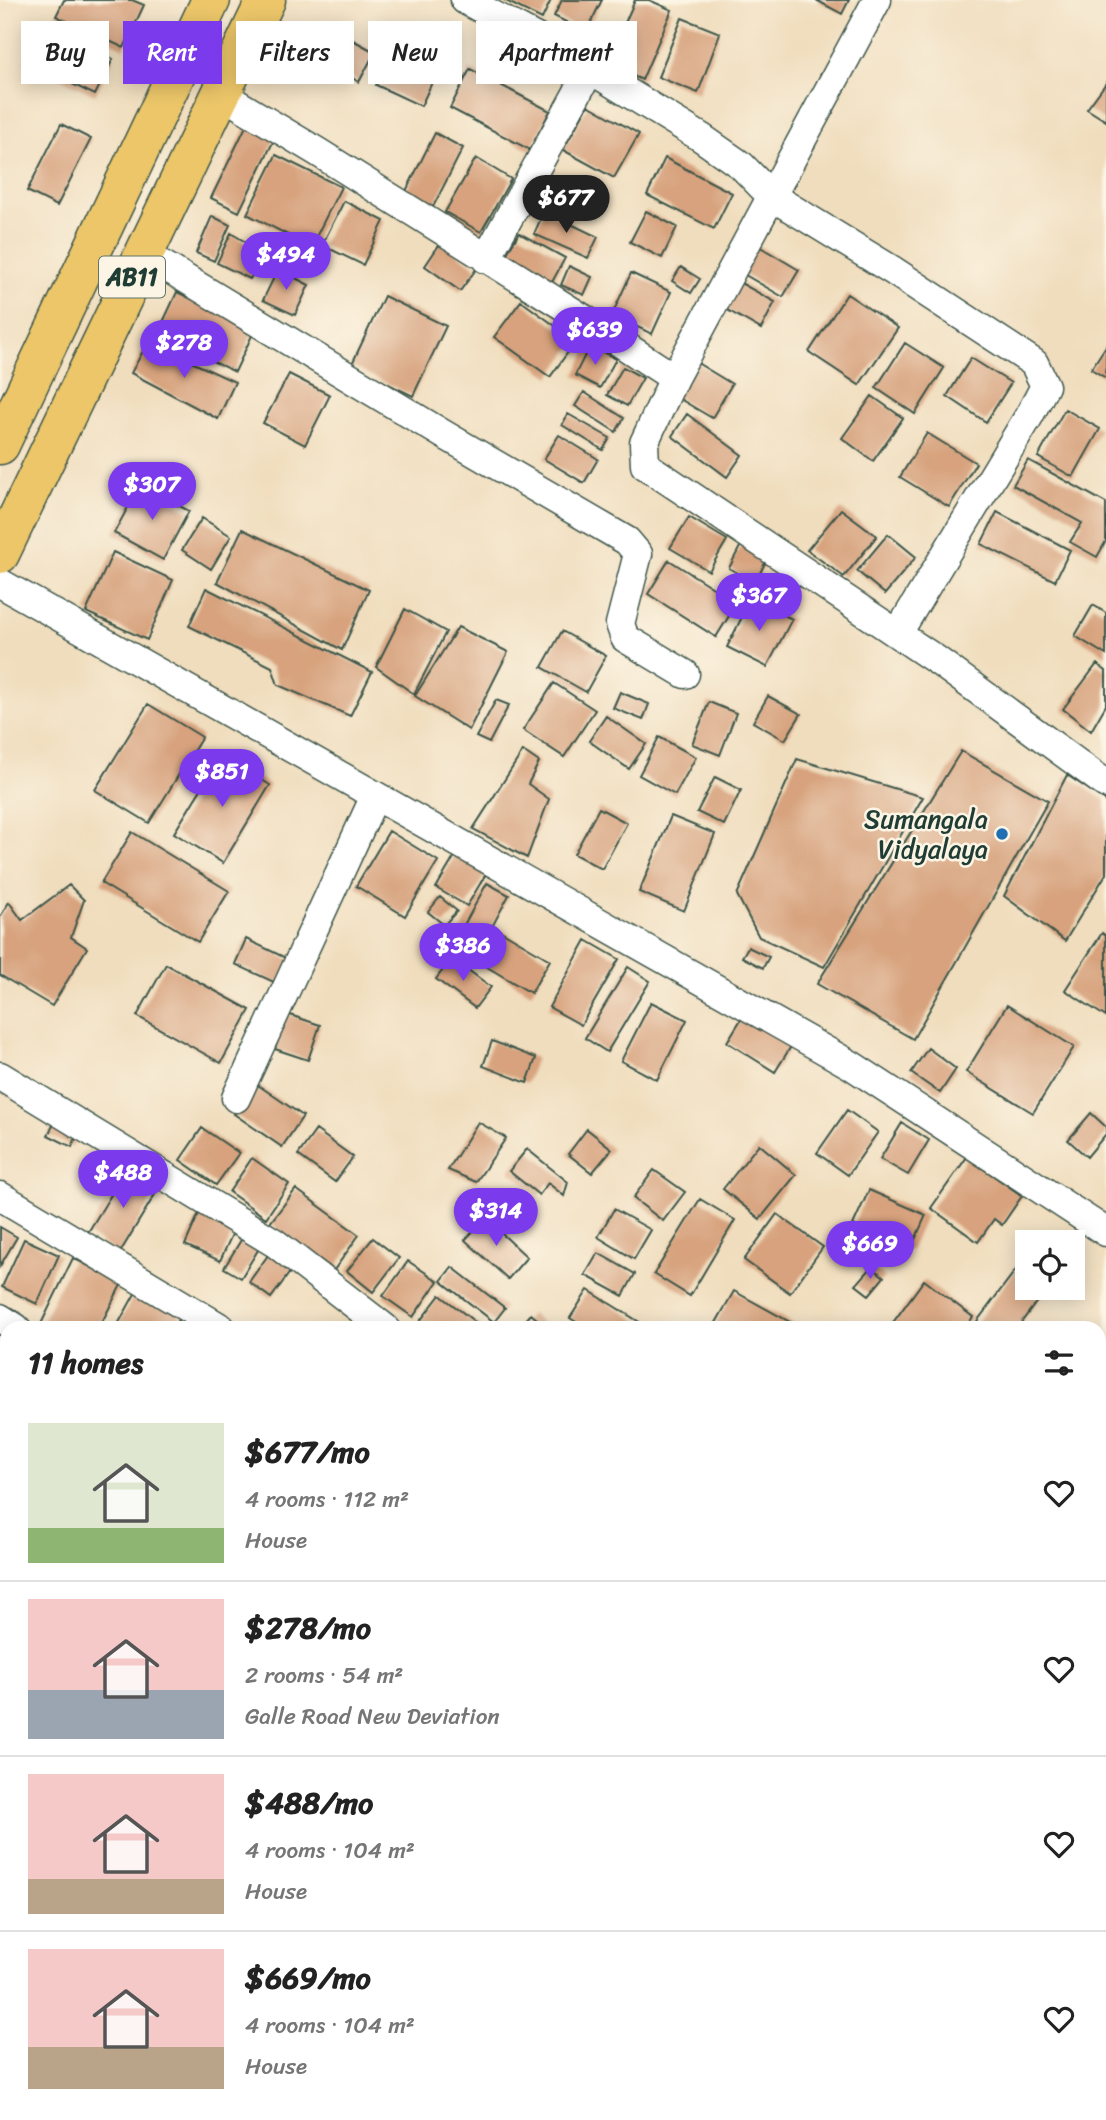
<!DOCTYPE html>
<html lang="en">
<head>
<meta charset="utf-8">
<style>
	:root { --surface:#fff; --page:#f2f2f2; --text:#222; --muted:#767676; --line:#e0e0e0; --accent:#7c3aed }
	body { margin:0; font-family:Sriracha,sans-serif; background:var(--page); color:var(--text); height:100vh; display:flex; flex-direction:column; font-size:26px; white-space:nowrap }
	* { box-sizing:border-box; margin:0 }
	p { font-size:23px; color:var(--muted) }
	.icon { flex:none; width:38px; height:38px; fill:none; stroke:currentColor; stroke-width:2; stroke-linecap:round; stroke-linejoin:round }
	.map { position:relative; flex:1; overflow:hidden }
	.panel { position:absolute; left:0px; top:1321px; width:1106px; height:800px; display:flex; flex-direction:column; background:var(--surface); border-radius:21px 21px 0 0; box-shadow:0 4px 18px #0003 }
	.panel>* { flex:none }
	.guide { position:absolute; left:21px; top:21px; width:700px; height:63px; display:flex; gap:14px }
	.buttons { position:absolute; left:1015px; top:1230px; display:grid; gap:14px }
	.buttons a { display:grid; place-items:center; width:70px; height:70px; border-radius:0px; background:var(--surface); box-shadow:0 4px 18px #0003; font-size:35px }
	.price { position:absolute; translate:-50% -60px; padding:0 16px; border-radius:24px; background:var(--accent); color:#fff; font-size:23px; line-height:46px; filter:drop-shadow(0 2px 4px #0008) }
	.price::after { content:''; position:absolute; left:50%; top:42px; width:21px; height:16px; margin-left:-10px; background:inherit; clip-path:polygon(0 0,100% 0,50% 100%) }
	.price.active { background:#222; color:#fff }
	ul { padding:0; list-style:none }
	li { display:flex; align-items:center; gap:21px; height:175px; padding:0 28px }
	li+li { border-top:2px solid var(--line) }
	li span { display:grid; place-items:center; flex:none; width:196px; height:140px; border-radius:0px; color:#555 }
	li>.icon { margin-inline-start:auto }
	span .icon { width:84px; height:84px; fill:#fffc; stroke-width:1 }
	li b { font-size:30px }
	h2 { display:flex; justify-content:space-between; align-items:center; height:84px; padding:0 28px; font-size:30px }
	.tag { padding:0 24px; border-radius:0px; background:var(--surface); box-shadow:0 4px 18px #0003; font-size:24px; line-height:63px }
	.tag.active { background:var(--accent); color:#fff }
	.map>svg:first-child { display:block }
</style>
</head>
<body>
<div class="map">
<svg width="1106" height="2120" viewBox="0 0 1106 2120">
	<rect width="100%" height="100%" fill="#fcf5e5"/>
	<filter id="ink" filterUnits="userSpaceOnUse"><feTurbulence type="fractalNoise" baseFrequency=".0143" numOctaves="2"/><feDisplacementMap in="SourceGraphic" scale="14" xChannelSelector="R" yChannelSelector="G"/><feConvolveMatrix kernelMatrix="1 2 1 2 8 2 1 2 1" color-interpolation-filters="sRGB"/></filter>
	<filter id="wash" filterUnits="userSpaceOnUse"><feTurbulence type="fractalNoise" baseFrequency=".00686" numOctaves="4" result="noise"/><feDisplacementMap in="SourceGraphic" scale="28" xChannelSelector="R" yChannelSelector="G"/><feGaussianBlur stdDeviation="1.57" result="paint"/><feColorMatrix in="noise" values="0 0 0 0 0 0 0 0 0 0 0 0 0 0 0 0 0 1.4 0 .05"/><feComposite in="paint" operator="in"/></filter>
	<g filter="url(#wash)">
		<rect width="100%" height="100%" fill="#f0ddbd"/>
		<g id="blocks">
			<path fill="#d7a27d" d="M64,0H132L144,5L124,48L56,16Z
				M504,0H551L542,19Z
				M562,0H602L586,32L554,16Z
				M635,0H649L672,10L642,80L607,64Z
				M816,0H849L842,14Z
				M682,18L720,33L698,93L658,77Z
				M42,24L113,59L95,95L24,61Z
				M349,38L375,52L359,82L330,64Z
				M405,42L443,59L421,106L376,85Z
				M470,69L550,111L530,150L450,108Z
				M1106,83V121L1087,109Z
				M588,105L639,134L614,178L563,150Z
				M61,124L91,139L57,206L27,191Z
				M247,124L275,138L239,212L211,198Z
				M435,133L463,148L433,207L405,193Z
				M276,155L341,187L311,247L247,214Z
				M476,158L511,179L481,232L445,212Z
				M665,158L732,193L714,229L647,195Z
				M344,201L384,221L363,265L322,245Z
				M544,211L598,237L588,258L534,234Z
				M646,211L677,227L662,258L630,242Z
				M212,216L230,225L214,261L196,253Z
				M231,233L265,254L250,279L217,263Z
				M519,233L565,258L550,286L503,260Z
				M441,242L477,268L460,291L425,266Z
				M757,245L799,270L783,297L740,272Z
				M569,266L592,277L584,295L561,285Z
				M681,267L700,279L691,293L672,281Z
				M278,269L309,285L295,315L263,300Z
				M631,273L671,292L652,334L612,315Z
				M737,281L775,302L761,329L722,307Z
				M177,292L255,329L235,372L157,335Z
				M847,294L898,328L859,385L809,352Z
				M384,296L446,326L413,396L351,366Z
				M521,301L576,341L550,377L494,337Z
				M148,342L235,382L218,419L131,373Z
				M905,343L944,368L915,414L876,388Z
				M590,345L616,359L600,388L575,375Z
				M1106,346V378L1091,369Z
				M971,358L1011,383L986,422L947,396Z
				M694,361L732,384L712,418L673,395Z
				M623,367L643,378L627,406L607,395Z
				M289,374L330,395L305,445L263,423Z
				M584,392L624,418L616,432L575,406Z
				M872,396L903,418L873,461L842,438Z
				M1065,409L1100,429L1073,477L1038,457Z
				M568,414L610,438L603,450L562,425Z
				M687,414L742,455L727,477L672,436Z
				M927,433L976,463L949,507L900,477Z
				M559,435L598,459L584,483L544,459Z
				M1028,460L1106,503V541L1097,557L1070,542L1082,523L1013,485Z
				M140,485L189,511L163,560L114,533Z
				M841,509L877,536L844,577L807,550Z
				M997,512L1070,550L1055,581L981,544Z
				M689,517L727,540L709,571L670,548Z
				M202,518L231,536L211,569L182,550Z
				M242,529L369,590L342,650L217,582Z
				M888,534L916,557L885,594L857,571Z
				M744,539L770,553L755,583L729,568Z
				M113,552L173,580L147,640L86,612Z
				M669,560L737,603L716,637L648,594Z
				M206,588L372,672L350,716L278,685L272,667L189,626Z
				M751,599L792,619L767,667L727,647Z
				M1093,605L1106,613V655L1075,636Z
				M405,609L446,632L414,694L376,667Z
				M458,627L508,652L469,730L415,696Z
				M562,631L606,656L586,692L542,667Z
				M1097,664L1106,671V705L1091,731L1063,709Z
				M554,683L595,710L564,757L523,730Z
				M620,692L649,704L643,720L613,708Z
				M768,696L801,714L785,740L753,722Z
				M496,700L509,705L489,743L476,737Z
				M709,702L736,713L720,755L692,744Z
				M148,704L202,737L149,823L95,790Z
				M606,716L646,744L629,769L589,741Z
				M659,737L696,757L675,795L639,775Z
				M523,751L539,762L528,784L549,799L527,858L473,829Z
				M961,751L1048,801L913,1039L817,984Z
				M222,755L270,785L223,863L174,833Z
				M797,759L923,797L824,967L759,937L737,895Z
				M1067,775L1106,801V874L1065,941L1004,896Z
				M715,777L741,790L724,825L697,812Z
				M599,808L627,823L602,869L574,854Z
				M671,816L715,834L684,911L639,892Z
				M389,831L438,861L405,916L356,886Z
				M132,832L229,891L198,942L101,883Z
				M456,854L487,872L467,906L436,888Z
				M487,883L509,895L476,957L453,945Z
				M69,885L84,900L71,937L87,948L52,1006L0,975V917L9,902L22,920Z
				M440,897L457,911L444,925L428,912Z
				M501,931L550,960L531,993L482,964Z
				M1102,933L1106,936V1017L1065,990Z
				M246,939L290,960L278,984L235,964Z
				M586,940L619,959L581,1025L549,1007Z
				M748,947L769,957L763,968L742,957Z
				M452,958L491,987L475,1008L436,979Z
				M166,964L250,1010L221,1063L137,1016Z
				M628,967L650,981L607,1052L585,1038Z
				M651,1002L687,1020L657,1080L621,1061Z
				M1007,1005L1074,1047L1033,1113L966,1072Z
				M745,1013L793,1043L775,1072L727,1042Z
				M287,1014L320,1025L308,1060L275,1049Z
				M492,1041L536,1058L527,1083L483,1066Z
				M928,1048L956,1069L940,1093L911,1073Z
				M255,1083L303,1116L282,1147L234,1114Z
				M847,1110L878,1132L848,1175L817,1153Z
				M1091,1113L1106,1127V1134L1087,1157L1068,1140Z
				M55,1122L78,1133L72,1147L48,1135Z
				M478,1122L506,1138L476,1182L448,1170Z
				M902,1123L929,1140L908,1175L880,1159Z
				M202,1128L239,1153L216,1185L180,1160Z
				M587,1129L612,1149L592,1173L568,1154Z
				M316,1130L353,1157L335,1182L298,1155Z
				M759,1144L796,1175L760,1219L723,1189Z
				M527,1149L568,1182L564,1196L548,1183L539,1195L509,1171Z
				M967,1157L1022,1196L1002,1225L994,1219L978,1242L931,1208Z
				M252,1158L289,1184L266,1218L229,1192Z
				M128,1167L160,1186L119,1254L87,1234Z
				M654,1170L685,1192L663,1221L633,1198Z
				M296,1189L359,1235L334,1270L270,1223Z
				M869,1190L926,1215L910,1251L853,1225Z
				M700,1199L735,1220L690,1296L654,1274Z
				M614,1209L651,1230L634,1259L598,1237Z
				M200,1211L235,1228L220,1261L185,1245Z
				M777,1214L823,1247L790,1293L744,1260Z
				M485,1218L527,1257L508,1279L465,1240Z
				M0,1227L17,1237L0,1266Z
				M244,1235L261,1245L241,1278L224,1268Z
				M373,1238L399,1258L373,1292L347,1271Z
				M24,1239L59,1255L37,1304L2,1287Z
				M271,1251L293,1268L271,1298L249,1282Z
				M598,1253L635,1274L623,1296L585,1275Z
				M1027,1255V1288H1047L1017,1328H972Z
				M73,1258L122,1283L99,1328H49L41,1324Z
				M408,1261L438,1281L413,1317L383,1296Z
				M452,1267L505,1308L494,1322L441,1281Z
				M872,1267L884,1277L869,1295L856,1285Z
				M924,1280L973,1317L965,1328H889Z
				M137,1290L181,1315L173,1328H116Z
				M588,1290L649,1328H586L570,1318Z
				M734,1291L797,1326L796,1328H713Z
				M440,1295L483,1328H421L417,1325Z
				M531,1314L548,1328H519Z
				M7,1391V1444L0,1441V1406Z
				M0,1470L7,1475V1497L0,1508Z
				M0,1652L7,1656V1704L3,1711L0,1709Z
				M0,1821L7,1825V1896L0,1892Z
				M1106,1899V1953L1099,1950V1913Z
				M0,1932L7,1935V1945L0,1958Z
				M1099,1972L1106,1976V2036L1099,2048Z
				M7,1989V2016L0,2012V2002Z
				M126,2114H149L146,2120H123Z
				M174,2114H200L210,2120H170Z
				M389,2114H484L477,2120H401Z
				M506,2114H551L563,2120H503Z
				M578,2114H670L677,2120H573Z
				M741,2114H808L817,2120H742L738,2118Z"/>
		</g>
	</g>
	<g filter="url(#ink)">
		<use href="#blocks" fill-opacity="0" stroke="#3e5549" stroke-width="2"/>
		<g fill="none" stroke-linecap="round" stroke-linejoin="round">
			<defs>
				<path id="minor" d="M465,0L557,49L702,138L742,166L771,196L892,270L1034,363L1045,386L1029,416L898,633
					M877,0L674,378L644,443L645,465L938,661L1106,784
					M221,94L316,151L584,319L674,378
					M143,253L443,434L627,541L638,554L620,624L625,638L685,674
					M486,259L590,70
					M0,583L851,1065L1106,1232
					M0,1076L275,1243L385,1328
					M236,1098L375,796
					M0,1196L221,1328
					M0,1318L16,1328
					M1099,1537L1106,1535
					M0,1567L7,1571
					M1099,2081L1106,2084
					M0,2096L7,2100
					M30,2114L40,2120"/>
				<path id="primary" d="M0,445L211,0
					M0,554L266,0"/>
			</defs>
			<use href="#minor" stroke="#3e5549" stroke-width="31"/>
			<use href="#primary" stroke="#3e5549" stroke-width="41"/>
			<use href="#minor" stroke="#fff" stroke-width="28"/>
			<use href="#primary" stroke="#ecc669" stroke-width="38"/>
		</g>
	</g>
	<circle fill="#1f6fb2" stroke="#fcf5e5" stroke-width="2.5" cx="1002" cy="834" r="7"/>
	<g text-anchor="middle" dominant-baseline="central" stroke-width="5" stroke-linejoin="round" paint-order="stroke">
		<rect fill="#fcf5e5" stroke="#617469" stroke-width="2" x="99" y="256.5" width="66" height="41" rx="5"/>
		<g font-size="24" font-weight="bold" fill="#1f3d34">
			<text x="132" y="277">AB11</text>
		</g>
		<g font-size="26" fill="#1f3d34" stroke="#fcf5e5" text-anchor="end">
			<text x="988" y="819">Sumangala<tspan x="988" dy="30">Vidyalaya</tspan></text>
		</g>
	</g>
</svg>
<div class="buttons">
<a><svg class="icon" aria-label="locate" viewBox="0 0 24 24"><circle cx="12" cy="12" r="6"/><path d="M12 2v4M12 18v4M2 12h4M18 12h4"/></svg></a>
</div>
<b class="price active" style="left:566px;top:235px">$677</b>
<b class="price" style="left:286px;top:292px">$494</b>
<b class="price" style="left:595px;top:367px">$639</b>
<b class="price" style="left:184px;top:380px">$278</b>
<b class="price" style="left:152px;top:522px">$307</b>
<b class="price" style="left:759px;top:633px">$367</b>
<b class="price" style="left:222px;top:809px">$851</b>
<b class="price" style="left:463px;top:983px">$386</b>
<b class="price" style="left:123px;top:1210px">$488</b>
<b class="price" style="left:496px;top:1248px">$314</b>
<b class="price" style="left:870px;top:1281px">$669</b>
<div class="guide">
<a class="tag">Buy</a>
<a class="tag active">Rent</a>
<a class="tag">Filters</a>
<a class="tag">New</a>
<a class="tag">Apartment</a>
</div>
<section class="panel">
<h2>11 homes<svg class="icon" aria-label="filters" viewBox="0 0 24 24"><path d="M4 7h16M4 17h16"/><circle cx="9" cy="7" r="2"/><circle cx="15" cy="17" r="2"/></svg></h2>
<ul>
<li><span style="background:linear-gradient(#dfe7d0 75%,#8fb573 0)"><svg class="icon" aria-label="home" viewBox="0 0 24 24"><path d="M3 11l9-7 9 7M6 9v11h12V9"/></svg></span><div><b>$677/mo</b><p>4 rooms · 112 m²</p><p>House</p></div><svg class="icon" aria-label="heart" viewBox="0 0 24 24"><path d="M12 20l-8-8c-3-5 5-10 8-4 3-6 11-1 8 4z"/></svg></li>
<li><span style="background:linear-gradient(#f6c9c9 65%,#9aa5b1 0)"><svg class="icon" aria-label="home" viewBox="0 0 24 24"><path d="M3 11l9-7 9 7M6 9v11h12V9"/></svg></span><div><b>$278/mo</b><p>2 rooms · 54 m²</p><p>Galle Road New Deviation</p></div><svg class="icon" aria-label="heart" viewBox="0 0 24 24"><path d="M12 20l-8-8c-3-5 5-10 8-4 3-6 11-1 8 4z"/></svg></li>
<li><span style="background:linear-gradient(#f6c9c9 75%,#b9a48a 0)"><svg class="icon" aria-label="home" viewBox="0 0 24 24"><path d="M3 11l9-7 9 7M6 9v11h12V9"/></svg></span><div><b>$488/mo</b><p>4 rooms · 104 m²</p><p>House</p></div><svg class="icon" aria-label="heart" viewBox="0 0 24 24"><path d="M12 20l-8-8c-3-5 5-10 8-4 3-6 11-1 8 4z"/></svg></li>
<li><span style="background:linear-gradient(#f6c9c9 70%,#b9a48a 0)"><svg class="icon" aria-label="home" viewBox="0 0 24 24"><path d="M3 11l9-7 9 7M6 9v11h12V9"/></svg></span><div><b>$669/mo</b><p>4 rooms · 104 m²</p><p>House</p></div><svg class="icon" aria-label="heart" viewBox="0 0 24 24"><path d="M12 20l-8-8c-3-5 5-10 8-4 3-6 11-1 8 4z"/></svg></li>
</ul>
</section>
</div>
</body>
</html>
